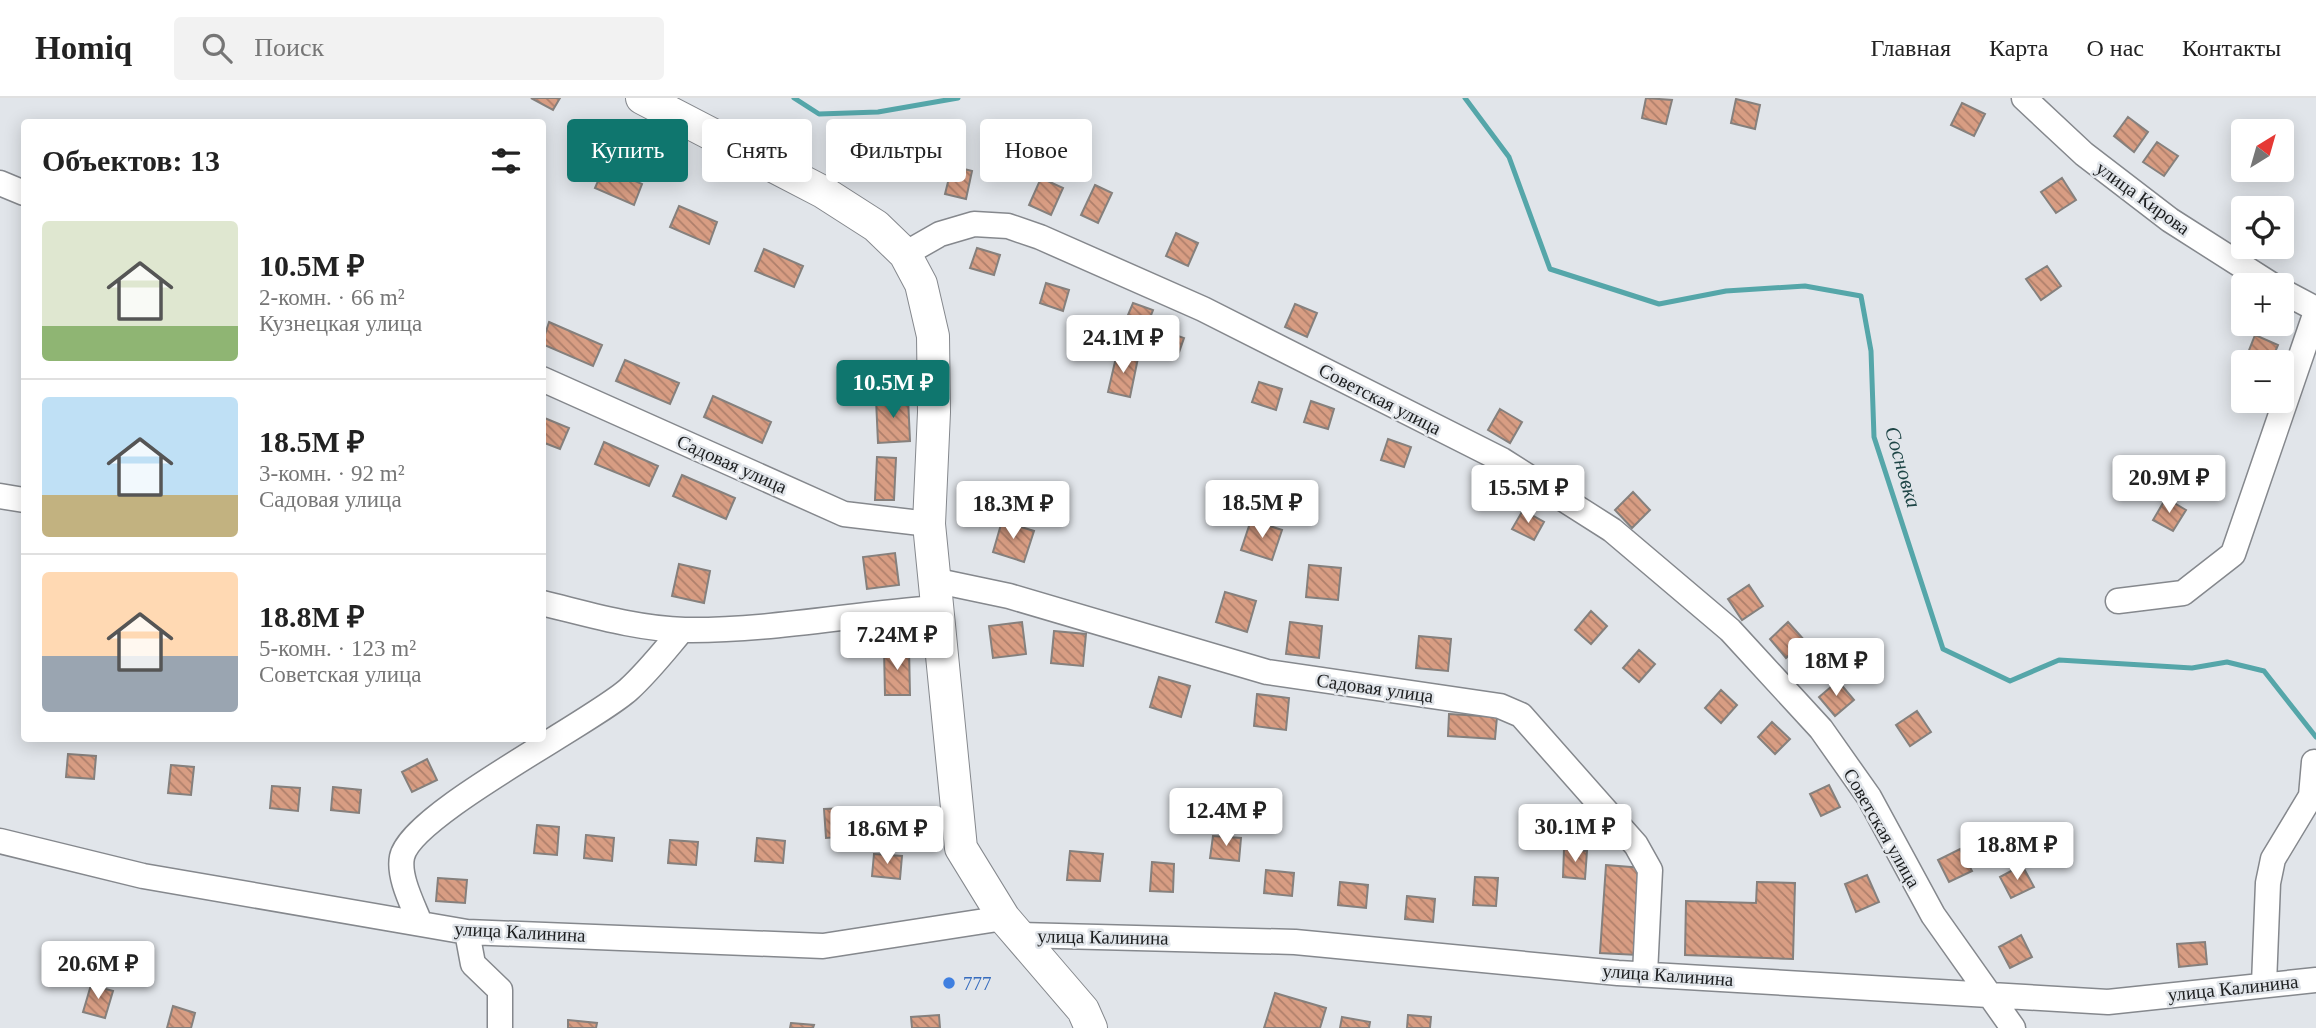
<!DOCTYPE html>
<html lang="ru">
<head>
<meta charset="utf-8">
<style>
	:root { --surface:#fff; --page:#f2f2f2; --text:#222; --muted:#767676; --line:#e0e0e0; --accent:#0f766e }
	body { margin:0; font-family:Georgia,serif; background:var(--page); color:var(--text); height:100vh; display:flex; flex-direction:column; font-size:26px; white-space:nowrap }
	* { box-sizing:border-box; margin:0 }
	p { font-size:23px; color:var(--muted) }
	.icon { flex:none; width:38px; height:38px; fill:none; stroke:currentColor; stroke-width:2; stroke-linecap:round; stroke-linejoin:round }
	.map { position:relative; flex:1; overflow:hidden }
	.drawer { position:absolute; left:21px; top:21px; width:525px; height:623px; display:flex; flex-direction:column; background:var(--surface); border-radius:7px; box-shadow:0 4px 18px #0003 }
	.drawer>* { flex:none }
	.top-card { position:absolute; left:567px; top:21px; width:665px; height:63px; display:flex; gap:14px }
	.needle { width:46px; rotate:37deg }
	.tools { position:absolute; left:2231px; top:21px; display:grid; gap:14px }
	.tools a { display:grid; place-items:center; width:63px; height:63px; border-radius:7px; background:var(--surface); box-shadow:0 4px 18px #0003; font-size:35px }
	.price { position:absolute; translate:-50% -60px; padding:0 16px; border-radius:7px; background:#fff; color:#222; font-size:23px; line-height:46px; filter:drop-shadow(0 2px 4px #0008) }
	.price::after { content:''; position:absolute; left:50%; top:42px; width:21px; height:16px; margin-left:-10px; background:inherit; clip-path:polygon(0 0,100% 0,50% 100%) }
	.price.active { background:var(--accent); color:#fff }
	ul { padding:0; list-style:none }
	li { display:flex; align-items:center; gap:21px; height:175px; padding:0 21px }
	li+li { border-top:2px solid var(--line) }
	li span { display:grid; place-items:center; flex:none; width:196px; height:140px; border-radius:7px; color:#555 }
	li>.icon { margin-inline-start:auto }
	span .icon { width:84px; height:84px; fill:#fffc; stroke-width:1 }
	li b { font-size:30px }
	h2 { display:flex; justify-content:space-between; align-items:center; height:84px; padding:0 21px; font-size:30px }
	.chip { padding:0 24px; border-radius:7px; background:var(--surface); box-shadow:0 4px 18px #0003; font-size:24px; line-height:63px }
	.chip.active { background:var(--accent); color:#fff }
	header { display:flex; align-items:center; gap:42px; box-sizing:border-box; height:98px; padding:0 35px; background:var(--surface); border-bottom:2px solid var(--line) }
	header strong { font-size:33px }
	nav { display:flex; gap:38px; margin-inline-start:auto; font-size:24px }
	.search { width:490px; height:63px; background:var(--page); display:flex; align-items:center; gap:18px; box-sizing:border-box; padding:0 24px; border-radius:7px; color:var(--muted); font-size:26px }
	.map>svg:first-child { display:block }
</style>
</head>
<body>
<header>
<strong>Homiq</strong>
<div class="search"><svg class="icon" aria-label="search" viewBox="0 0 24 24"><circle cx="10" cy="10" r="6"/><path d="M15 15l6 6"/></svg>Поиск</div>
<nav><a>Главная</a><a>Карта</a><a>О нас</a><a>Контакты</a></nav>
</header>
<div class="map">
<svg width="2316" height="930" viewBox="0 0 2316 930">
	<defs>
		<pattern id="building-back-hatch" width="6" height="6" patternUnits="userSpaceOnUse" patternTransform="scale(1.75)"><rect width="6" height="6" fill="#d89d83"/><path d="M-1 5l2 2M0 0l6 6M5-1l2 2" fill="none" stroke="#ae7f6b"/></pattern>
	</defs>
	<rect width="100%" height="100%" fill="#e1e5ea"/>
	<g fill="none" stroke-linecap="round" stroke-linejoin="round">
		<path stroke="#55a6a9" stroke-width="5" d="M794,0L819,16L878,14L958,0
			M1465,0L1509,59L1550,171L1659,206L1726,193L1805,188L1861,198L1871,253L1874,339L1943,551L2010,583L2059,562L2192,570L2227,564L2264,573L2316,639"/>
	</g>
	<path fill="url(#building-back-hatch)" stroke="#85807d" stroke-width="2" d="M531,0H560L553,12Z
		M1646,0L1672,2L1666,26L1642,20Z
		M1736,1L1760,7L1755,31L1731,25Z
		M1962,5L1985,16L1974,38L1951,27Z
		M2128,19L2148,34L2134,54L2114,38Z
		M2157,44L2178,58L2164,78L2143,64Z
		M952,68L972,73L966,101L945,96Z
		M604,69L642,86L634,107L595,90Z
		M1041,80L1063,90L1051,117L1029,107Z
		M2062,80L2076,102L2056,115L2041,94Z
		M1095,87L1112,95L1098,125L1081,117Z
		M679,108L717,124L709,146L670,129Z
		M1176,135L1198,145L1188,168L1166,158Z
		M977,150L1000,157L994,177L970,170Z
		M764,151L803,168L794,189L755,173Z
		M2047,168L2061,188L2041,202L2026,181Z
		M1046,185L1069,192L1063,213L1040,205Z
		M1133,205L1153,212L1139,248L1118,241Z
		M1295,206L1317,215L1307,239L1285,229Z
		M549,224L602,247L593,268L542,246Z
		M1161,232L1184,240L1177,260L1154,253Z
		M2255,237L2278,247L2271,264H2256L2246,260Z
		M1117,255L1138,260L1130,299L1108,294Z
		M625,262L679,285L670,306L616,283Z
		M1259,284L1282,291L1276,312L1252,304Z
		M713,298L771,324L762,345L704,319Z
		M908,300L910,343L878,345L876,301Z
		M1311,303L1334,311L1328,331L1304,324Z
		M1500,311L1522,324L1510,345L1488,332Z
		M542,319L569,330L560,351L542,344Z
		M1388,341L1411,349L1404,369L1381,362Z
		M604,344L658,368L649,388L595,366Z
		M877,359L896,360L894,402H875Z
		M682,377L735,400L726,421L673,398Z
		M1633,394L1650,412L1632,430L1615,412Z
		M2166,400L2186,412L2173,433L2153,422Z
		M1523,412L1544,424L1534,442L1512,431Z
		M1251,422L1282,432L1272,462L1241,452Z
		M1002,423L1034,433L1024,464L993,454Z
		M895,455L899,487L867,491L863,459Z
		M679,466L710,473L704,505L672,498Z
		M1309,467L1341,470L1338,502L1306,499Z
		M1749,487L1763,508L1742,522L1728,501Z
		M1225,494L1256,503L1247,534L1216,524Z
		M1591,513L1607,528L1591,546L1575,532Z
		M1022,524L1026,556L993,560L989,528Z
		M1290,524L1322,528L1319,560L1286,556Z
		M1788,524L1805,543L1786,560L1770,541Z
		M1054,533L1086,536L1083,568L1051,565Z
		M1419,538L1451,541L1448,573L1416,570Z
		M909,550L910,597H885L884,551Z
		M1639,552L1655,566L1639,584L1623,570Z
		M1159,579L1190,588L1181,619L1150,609Z
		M1838,583L1854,602L1835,618L1819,599Z
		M1721,592L1737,607L1721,625L1705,610Z
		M1257,596L1289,600L1286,632L1254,628Z
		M1917,613L1931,634L1910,648L1896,627Z
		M1449,616L1497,619L1495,641L1448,638Z
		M1772,624L1790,641L1775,656L1758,639Z
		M68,656L96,658L94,681L66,679Z
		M427,661L437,682L412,694L402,674Z
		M171,667L194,669L191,697L168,695Z
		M1829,687L1840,709L1821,718L1810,696Z
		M272,688L300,690L298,713L270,710Z
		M333,689L361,692L359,715L331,712Z
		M847,710L849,738L826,740L824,711Z
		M537,727L559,729L557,757L534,755Z
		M586,737L614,740L612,763L584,760Z
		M1213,738L1241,740L1239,763L1210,760Z
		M757,740L785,743L783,765L755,763Z
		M670,742L698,744L696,767L668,765Z
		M1564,751L1587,753L1585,781L1563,779Z
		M1960,751L1972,773L1949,784L1938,762Z
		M1070,753L1103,756L1100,783L1067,782Z
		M874,756L902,758L900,781L872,778Z
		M1152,764L1174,766L1173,794L1150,793Z
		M1606,767L1643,770L1638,857L1600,855Z
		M2022,767L2034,789L2011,800L2000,779Z
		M1266,772L1294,775L1292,798L1264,795Z
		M1867,777L1879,804L1856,814L1845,786Z
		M1475,779L1498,780L1496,808L1473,807Z
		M438,780L467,782L465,805L436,803Z
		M1340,784L1368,787L1366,810L1338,807Z
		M1757,784L1795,785L1793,861L1685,857L1686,803L1756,805Z
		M1407,798L1435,801L1433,824L1405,821Z
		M2021,837L2032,859L2010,870L1999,849Z
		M2205,844L2207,866L2179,869L2177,846Z
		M91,887L113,893L105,920L83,914Z
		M1275,895L1326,910L1320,930H1264Z
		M173,908L195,915L191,930H167Z
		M939,917L940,930H912L911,919Z
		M1408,917L1431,919L1430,930H1407Z
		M1342,919L1370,924L1369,930H1340Z
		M568,922L597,925L596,930H568Z
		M791,925L814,927L813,930H790Z"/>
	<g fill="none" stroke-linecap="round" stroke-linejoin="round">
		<defs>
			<path id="minor" d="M2024,0L2084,56L2170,122L2272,187
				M0,85L24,95
				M905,156L940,136L974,126L1008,128L1040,139L1203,211L1502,362L1612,432L1730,532L1821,631L1869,699L1933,817L2013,930
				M2282,193L2316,211
				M542,281L844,416L929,426
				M0,398L24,402
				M933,482L1009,498L1267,574L1500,608L1521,617L1636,747L1650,772L1645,876
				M2118,503L2183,495L2233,456L2316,214
				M542,505C588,516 637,531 685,532C769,533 852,516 936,510
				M0,743L143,778L467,834L823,848L1004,820
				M420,825C413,807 398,779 402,759C411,716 588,627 628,592C648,574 665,552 682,532
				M467,834L473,866L500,892V930
				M1020,837L1295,844L1618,875L2108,904L2316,882
				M2264,886L2268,785L2273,761L2311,698L2314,664"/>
			<path id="major" d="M642,0L823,94L876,128L905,156L921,186L933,238L934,314L929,426L961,750L1004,820L1083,912L1091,930"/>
		</defs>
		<use href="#minor" stroke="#85888d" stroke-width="27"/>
		<use href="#major" stroke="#85888d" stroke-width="34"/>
		<use href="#minor" stroke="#fff" stroke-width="24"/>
		<use href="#major" stroke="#fff" stroke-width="32"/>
	</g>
	<circle fill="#3f7fe0" stroke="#e1e5ea" stroke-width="2.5" cx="949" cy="885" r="7"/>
	<g text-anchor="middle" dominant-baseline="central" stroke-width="5" stroke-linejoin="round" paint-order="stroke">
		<g font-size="19" fill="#1c1e1f" stroke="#e1e5ea">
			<text transform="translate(2143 100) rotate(36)">улица Кирова</text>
			<text transform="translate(1380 301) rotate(27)">Советская улица</text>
			<text transform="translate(732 366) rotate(24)">Садовая улица</text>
			<text transform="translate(1375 590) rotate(8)">Садовая улица</text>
			<text transform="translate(1882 730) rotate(60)">Советская улица</text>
			<text transform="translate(520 834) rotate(3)">улица Калинина</text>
			<text transform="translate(1103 839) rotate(1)">улица Калинина</text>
			<text transform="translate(1668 877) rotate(4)">улица Калинина</text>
			<text transform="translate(2233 890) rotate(-6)">улица Калинина</text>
		</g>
		<g font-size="19" fill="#366cbe" stroke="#e1e5ea" text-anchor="start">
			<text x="963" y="885">777</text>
		</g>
		<g font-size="21" font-style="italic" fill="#1e4546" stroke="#e1e5ea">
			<text transform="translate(1903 369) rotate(74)">Сосновка</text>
		</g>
	</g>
</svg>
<div class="tools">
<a><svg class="needle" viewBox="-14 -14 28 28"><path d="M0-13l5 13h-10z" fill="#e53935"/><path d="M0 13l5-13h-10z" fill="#767676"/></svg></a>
<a><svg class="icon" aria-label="locate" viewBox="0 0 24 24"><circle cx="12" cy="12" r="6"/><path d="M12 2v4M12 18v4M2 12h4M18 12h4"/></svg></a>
<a>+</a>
<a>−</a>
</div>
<b class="price" style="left:1123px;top:277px">24.1M ₽</b>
<b class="price active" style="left:893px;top:322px">10.5M ₽</b>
<b class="price" style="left:2169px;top:417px">20.9M ₽</b>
<b class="price" style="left:1528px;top:427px">15.5M ₽</b>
<b class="price" style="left:1262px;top:442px">18.5M ₽</b>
<b class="price" style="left:1013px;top:443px">18.3M ₽</b>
<b class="price" style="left:897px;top:574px">7.24M ₽</b>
<b class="price" style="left:1836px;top:600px">18M ₽</b>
<b class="price" style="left:1226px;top:750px">12.4M ₽</b>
<b class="price" style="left:1575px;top:766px">30.1M ₽</b>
<b class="price" style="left:887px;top:768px">18.6M ₽</b>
<b class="price" style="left:2017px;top:784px">18.8M ₽</b>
<b class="price" style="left:98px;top:903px">20.6M ₽</b>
<div class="top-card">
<a class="chip active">Купить</a>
<a class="chip">Снять</a>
<a class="chip">Фильтры</a>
<a class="chip">Новое</a>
</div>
<section class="drawer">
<h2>Объектов: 13<svg class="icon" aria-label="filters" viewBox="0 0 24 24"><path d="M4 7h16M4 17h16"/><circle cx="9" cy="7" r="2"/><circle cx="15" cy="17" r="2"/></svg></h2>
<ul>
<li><span style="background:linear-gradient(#dfe7d0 75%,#8fb573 0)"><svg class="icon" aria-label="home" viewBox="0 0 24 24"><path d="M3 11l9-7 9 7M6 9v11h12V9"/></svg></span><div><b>10.5M ₽</b><p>2-комн. · 66 m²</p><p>Кузнецкая улица</p></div></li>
<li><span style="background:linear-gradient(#bfe0f5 70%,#c2b280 0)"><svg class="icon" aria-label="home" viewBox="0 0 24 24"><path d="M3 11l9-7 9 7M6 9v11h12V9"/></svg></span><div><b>18.5M ₽</b><p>3-комн. · 92 m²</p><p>Садовая улица</p></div></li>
<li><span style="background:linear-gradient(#ffd9b3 60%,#9aa5b1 0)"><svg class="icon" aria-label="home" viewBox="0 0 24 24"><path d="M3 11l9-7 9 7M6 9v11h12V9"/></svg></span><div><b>18.8M ₽</b><p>5-комн. · 123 m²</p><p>Советская улица</p></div></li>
</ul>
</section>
</div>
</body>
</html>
